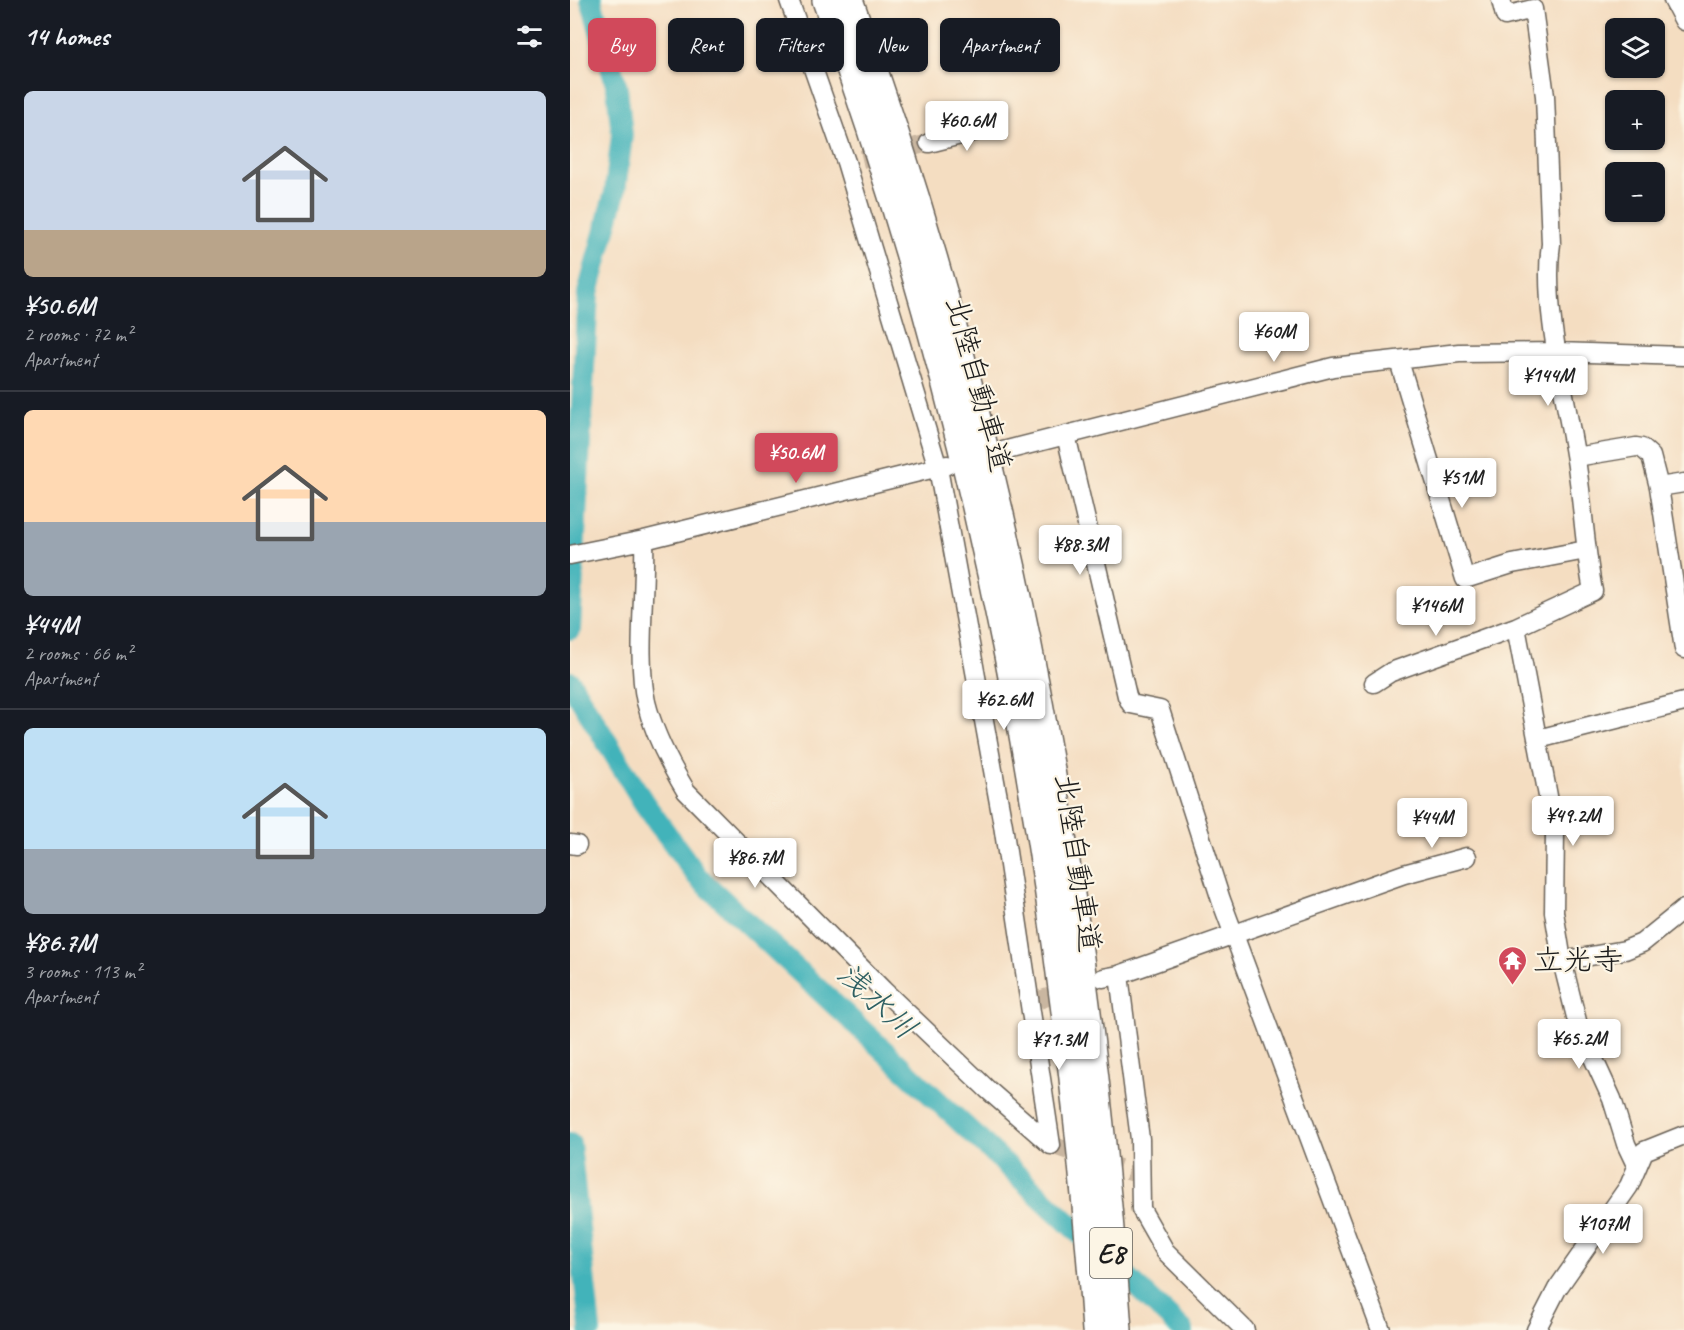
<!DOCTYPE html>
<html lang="en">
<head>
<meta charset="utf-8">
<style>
	:root { --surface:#171b24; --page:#242831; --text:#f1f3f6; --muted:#9ea1a6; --line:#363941; --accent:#d1495b }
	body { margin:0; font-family:Caveat,"Klee One",sans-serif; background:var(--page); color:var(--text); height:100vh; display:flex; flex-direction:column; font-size:22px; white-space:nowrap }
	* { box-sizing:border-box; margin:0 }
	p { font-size:20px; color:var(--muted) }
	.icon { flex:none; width:33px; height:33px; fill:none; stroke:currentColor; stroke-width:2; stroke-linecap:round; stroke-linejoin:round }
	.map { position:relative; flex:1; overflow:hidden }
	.drawer { display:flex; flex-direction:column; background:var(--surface); width:570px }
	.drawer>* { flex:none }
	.banner { position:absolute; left:18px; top:18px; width:570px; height:54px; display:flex; gap:12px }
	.buttons { position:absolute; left:1035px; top:18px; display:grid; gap:12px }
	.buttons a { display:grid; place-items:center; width:60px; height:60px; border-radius:9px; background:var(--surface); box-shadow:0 2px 4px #0004; font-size:30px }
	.price { position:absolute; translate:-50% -51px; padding:0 14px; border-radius:6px; background:#fff; color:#222; font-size:20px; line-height:39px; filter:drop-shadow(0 2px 3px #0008) }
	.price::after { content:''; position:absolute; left:50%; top:36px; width:18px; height:14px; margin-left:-9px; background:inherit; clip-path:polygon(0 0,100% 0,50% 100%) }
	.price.active { background:var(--accent); color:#fff }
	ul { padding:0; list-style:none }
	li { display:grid; align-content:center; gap:12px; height:318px; padding:0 24px }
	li+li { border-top:2px solid var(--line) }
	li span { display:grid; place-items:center; height:186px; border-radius:9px; color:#555 }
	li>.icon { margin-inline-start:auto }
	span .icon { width:108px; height:108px; fill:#fffc; stroke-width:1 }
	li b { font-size:26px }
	h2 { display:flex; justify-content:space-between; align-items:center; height:72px; padding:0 24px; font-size:26px }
	.pill { padding:0 21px; border-radius:9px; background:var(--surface); box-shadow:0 2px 4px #0004; font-size:21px; line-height:54px }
	.pill.active { background:var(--accent); color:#fff }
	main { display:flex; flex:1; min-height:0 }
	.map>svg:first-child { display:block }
</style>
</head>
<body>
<main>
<section class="drawer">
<h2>14 homes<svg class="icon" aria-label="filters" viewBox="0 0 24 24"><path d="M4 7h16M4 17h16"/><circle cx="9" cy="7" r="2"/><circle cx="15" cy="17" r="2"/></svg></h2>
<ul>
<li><span style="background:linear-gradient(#c9d6e8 75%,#b9a48a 0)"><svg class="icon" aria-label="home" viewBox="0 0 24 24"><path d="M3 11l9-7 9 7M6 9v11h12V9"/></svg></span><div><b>¥50.6M</b><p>2 rooms · 72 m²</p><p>Apartment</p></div></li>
<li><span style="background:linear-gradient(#ffd9b3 60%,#9aa5b1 0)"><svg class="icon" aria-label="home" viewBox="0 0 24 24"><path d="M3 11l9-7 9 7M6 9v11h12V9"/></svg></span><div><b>¥44M</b><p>2 rooms · 66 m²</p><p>Apartment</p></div></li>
<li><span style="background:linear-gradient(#bfe0f5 65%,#9aa5b1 0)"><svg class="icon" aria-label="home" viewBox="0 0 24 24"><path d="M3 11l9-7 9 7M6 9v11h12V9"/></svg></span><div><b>¥86.7M</b><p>3 rooms · 113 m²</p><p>Apartment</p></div></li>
</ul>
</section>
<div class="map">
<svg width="1114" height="1330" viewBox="0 0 1114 1330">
	<rect width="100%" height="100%" fill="#fcf5e5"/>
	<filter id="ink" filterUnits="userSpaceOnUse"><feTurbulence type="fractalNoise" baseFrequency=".0167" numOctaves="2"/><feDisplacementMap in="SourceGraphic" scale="12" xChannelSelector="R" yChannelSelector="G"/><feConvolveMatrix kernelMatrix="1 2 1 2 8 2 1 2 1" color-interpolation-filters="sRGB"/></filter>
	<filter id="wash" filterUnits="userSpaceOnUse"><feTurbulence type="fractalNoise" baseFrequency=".008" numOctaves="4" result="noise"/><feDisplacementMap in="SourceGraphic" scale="24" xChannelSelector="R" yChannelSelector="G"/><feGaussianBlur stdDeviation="1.35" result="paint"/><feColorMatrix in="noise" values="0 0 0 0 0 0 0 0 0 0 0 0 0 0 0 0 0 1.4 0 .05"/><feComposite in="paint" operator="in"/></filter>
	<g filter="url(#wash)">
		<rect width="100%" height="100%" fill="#f4ddc1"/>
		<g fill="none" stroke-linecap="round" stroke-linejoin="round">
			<path stroke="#43b3ba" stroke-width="22" d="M0,629L18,293L45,192L52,135L47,88L21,0
				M0,682L74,803L127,876L613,1330
				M0,1144L20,1330"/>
		</g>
	</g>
	<g filter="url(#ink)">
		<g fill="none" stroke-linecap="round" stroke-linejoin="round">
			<path stroke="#c9b6a0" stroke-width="18" stroke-dasharray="18 9" stroke-linecap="butt" d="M292,159L359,143
				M469,1000L501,989
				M481,1145L570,1175"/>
			<defs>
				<path id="minor" d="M219,0L276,162L368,468L433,825L481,1145
					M931,0L935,16L963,9L975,96L981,244C972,305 995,393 1005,454C1013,499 1014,545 1023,591L946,627L985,833L984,912L992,961L1008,1025L1042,1099L1056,1144L1066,1165
					M1103,0L1114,21
					M359,143L426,126
					M829,361L895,579L942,564L1016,550
					M496,435L557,696L561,704L590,710L651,900L811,1330
					M433,451L763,367L889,353L987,352L1114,356
					M1006,457L1066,447L1072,448L1081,456L1089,487L1114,649
					M1089,487L1114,483
					M74,540C76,589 66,657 76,702C84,734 99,763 116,791L313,990L417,1089L481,1145
					M0,555L74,540L377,465
					M804,683L821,672L946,627
					M968,739L1114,702
					M0,844L7,845
					M992,961L1055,950L1072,943L1114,909
					M549,975L570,1139L571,1209L595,1251L675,1330
					M533,978L549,975L834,874L897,857
					M966,1330L987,1289L1059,1186L1074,1151L1114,1135"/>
				<path id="highway" d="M256,0C413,430 494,874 526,1330
					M279,0C435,427 516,877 548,1330"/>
			</defs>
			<use href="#minor" stroke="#686056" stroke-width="21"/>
			<use href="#highway" stroke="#686056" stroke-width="30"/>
			<use href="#minor" stroke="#fff" stroke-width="18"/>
			<use href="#highway" stroke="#fff" stroke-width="27"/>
		</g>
	</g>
	<defs>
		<symbol id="temple-pin" viewBox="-11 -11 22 30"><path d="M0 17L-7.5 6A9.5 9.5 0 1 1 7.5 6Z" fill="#d1495b" stroke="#fcf5e5"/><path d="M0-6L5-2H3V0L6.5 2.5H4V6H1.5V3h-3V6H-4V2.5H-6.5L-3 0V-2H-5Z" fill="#fff"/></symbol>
	</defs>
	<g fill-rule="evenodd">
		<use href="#temple-pin" x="926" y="944" width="33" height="45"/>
	</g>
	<g text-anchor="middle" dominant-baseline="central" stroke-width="4.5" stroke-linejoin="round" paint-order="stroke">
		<rect fill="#fcf5e5" stroke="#5f5d58" stroke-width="1.5" x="520" y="1228" width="42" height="50" rx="4.5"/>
		<g font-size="28" font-weight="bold" fill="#1c1c1c">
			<text x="541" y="1253">E8</text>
		</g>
		<g font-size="30" fill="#1c1c1c" stroke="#fcf5e5">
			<text transform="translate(409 384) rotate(75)">北陸自動車道</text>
			<text transform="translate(508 863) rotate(82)">北陸自動車道</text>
		</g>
		<g font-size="30" fill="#1c1c1c" stroke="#fcf5e5" text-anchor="start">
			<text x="963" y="960">立光寺</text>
		</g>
		<g font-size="32" font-style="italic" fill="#2e6063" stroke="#fcf5e5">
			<text transform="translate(307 1001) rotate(43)">浅水川</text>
		</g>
	</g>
</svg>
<div class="buttons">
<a><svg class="icon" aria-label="layers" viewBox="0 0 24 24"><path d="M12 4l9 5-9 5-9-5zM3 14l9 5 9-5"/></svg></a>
<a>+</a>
<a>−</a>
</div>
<b class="price" style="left:397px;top:152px">¥60.6M</b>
<b class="price" style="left:704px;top:363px">¥60M</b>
<b class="price" style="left:978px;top:407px">¥144M</b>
<b class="price active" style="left:226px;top:484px">¥50.6M</b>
<b class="price" style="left:892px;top:509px">¥51M</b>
<b class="price" style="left:510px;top:576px">¥88.3M</b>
<b class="price" style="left:866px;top:637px">¥146M</b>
<b class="price" style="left:434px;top:731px">¥62.6M</b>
<b class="price" style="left:1003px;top:847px">¥49.2M</b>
<b class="price" style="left:862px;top:849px">¥44M</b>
<b class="price" style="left:185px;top:889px">¥86.7M</b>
<b class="price" style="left:1009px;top:1070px">¥65.2M</b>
<b class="price" style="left:489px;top:1071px">¥71.3M</b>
<b class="price" style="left:1033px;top:1255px">¥107M</b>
<div class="banner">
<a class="pill active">Buy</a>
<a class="pill">Rent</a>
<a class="pill">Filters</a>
<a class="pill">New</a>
<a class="pill">Apartment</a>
</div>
</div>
</main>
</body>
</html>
